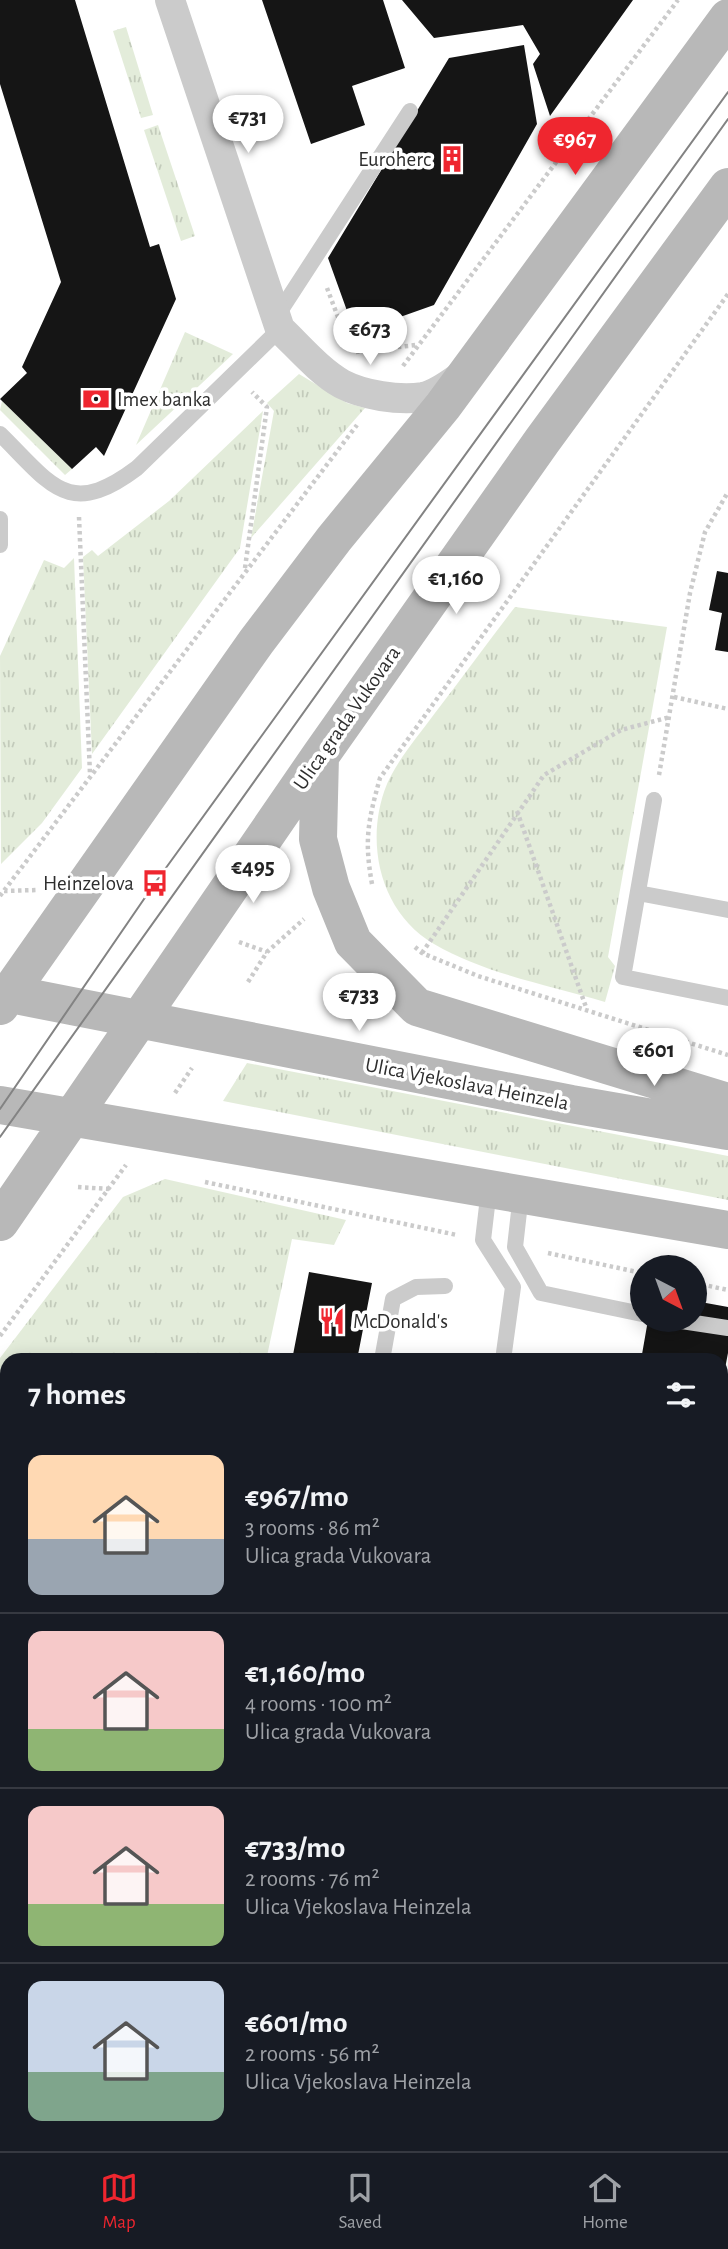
<!DOCTYPE html>
<html lang="en">
<head>
<meta charset="utf-8">
<style>
	:root { --surface:#171b24; --page:#20242c; --text:#f1f3f6; --muted:#9ea1a6; --line:#363941; --accent:#ef262f }
	body { margin:0; font-family:"Alegreya Sans",sans-serif; background:var(--page); color:var(--text); height:100vh; display:flex; flex-direction:column; font-size:26px; white-space:nowrap }
	* { box-sizing:border-box; margin:0 }
	p { font-size:23px; color:var(--muted) }
	.icon { flex:none; width:38px; height:38px; fill:none; stroke:currentColor; stroke-width:2; stroke-linecap:round; stroke-linejoin:round }
	.map { position:relative; flex:1; overflow:hidden }
	.panel { position:absolute; left:0px; top:1353px; width:728px; height:800px; display:flex; flex-direction:column; background:var(--surface); border-radius:21px 21px 0 0; box-shadow:0 4px 18px #0003 }
	.panel>* { flex:none }
	.needle { width:46px; rotate:139deg }
	.tools { position:absolute; left:630px; top:1255px; display:grid; gap:14px }
	.tools a { display:grid; place-items:center; width:77px; height:77px; border-radius:50%; background:var(--surface); box-shadow:0 4px 18px #0003; font-size:35px }
	.price { position:absolute; translate:-50% -60px; padding:0 16px; border-radius:24px; background:#fff; color:#222; font-size:23px; line-height:46px; filter:drop-shadow(0 2px 4px #0008) }
	.price::after { content:''; position:absolute; left:50%; top:42px; width:21px; height:16px; margin-left:-10px; background:inherit; clip-path:polygon(0 0,100% 0,50% 100%) }
	.price.on { background:var(--accent); color:#fff }
	ul { padding:0; list-style:none }
	li { display:flex; align-items:center; gap:21px; height:175px; padding:0 28px }
	li+li { border-top:2px solid var(--line) }
	li span { display:grid; place-items:center; flex:none; width:196px; height:140px; border-radius:14px; color:#555 }
	li>.icon { margin-inline-start:auto }
	span .icon { width:84px; height:84px; fill:#fffc; stroke-width:1 }
	li b { font-size:30px }
	h2 { display:flex; justify-content:space-between; align-items:center; height:84px; padding:0 28px; font-size:30px }
	.tab-bar { display:flex; justify-content:space-around; align-items:center; height:98px; border-top:2px solid var(--line); background:var(--surface); font-size:19px; color:var(--muted) }
	.tab-bar a { display:grid; justify-items:center; gap:4px }
	.tab-bar .on { color:var(--accent) }
	.map>svg:first-child { display:block }
</style>
</head>
<body>
<div class="map">
<svg width="728" height="2151" viewBox="0 0 728 2151">
	<defs>
		<pattern id="grass-tufts" width="24" height="20" patternUnits="userSpaceOnUse" patternTransform="scale(1.75)"><rect width="24" height="20" fill="#e3ecda"/><path d="M3 7l-1-3M5 7V3M7 7l1-3M15 17l-1-3M17 17v-4M19 17l1-3" fill="none" stroke="#c3cbbb"/></pattern>
	</defs>
	<rect width="100%" height="100%" fill="#fff"/>
	<path fill="url(#grass-tufts)" d="M126,27L153,115L141,118L113,31Z
		M158,125L195,236L181,241L144,130Z
		M185,332L233,354L136,445Z
		M299,374L347,403L365,408L251,538L274,411L267,403Z
		M2,401L72,469L65,475L0,410Z
		M263,411L240,548L92,754L83,557L92,550L98,556L169,501Z
		M74,558L82,768L42,823L1,864L0,656L44,560L64,568Z
		M515,607L667,627L608,957L615,966L605,1002C549,985 485,974 434,944C379,912 364,840 387,784C398,759 419,735 435,713C462,678 488,642 515,607Z
		M247,1063L728,1156V1200L223,1101Z
		M165,1179L346,1220L334,1245L292,1239L267,1356L282,1360H7V1530L0,1560V1358L123,1197Z
		M7,1811V1906H0V1829Z
		M727,1916H728V2020L721,2016V1945Z
		M721,2037L728,2042V2117L721,2113Z
		M301,2146H478L476,2151H306Z"/>
	<path fill="#151515" d="M0,0H75L150,247L159,244L176,299L104,456L96,447L72,469L0,399L27,373L22,367L61,282L0,84Z
		M262,0H383L405,68L352,86L365,125L311,144Z
		M402,0H633L550,116L533,64L540,54L523,25L434,38Z
		M524,45L537,124L434,305L355,333L328,258L449,58Z
		M717,571L728,573V652L715,650L722,613L709,610Z
		M309,1272L372,1283L357,1360H292Z
		M695,1301L728,1307V1353L722,1384L721,1360H641L648,1320H695Z"/>
	<g fill="none" stroke-linecap="round" stroke-linejoin="round">
		<path stroke="#cbcbcb" stroke-width="4.5" stroke-dasharray="3.5 3.5" stroke-linecap="butt" d="M327,288L350,349
			M356,352L416,345
			M403,366L678,0
			M79,517L90,774
			M245,568L267,407L252,392
			M674,697L728,709
			M659,775L690,593L705,532L728,492
			M517,811L587,1010
			M372,884C364,840 368,821 380,778L728,294
			M4,891L37,890
			M0,896L357,425
			M239,942L267,952
			M415,947L422,953L478,976L728,1055
			M422,953L544,775L621,730L670,717
			M248,982L267,952L304,919
			M175,1093L192,1068
			M205,1182L457,1235
			M78,1187L109,1189
			M548,1253L642,1273
			M695,1283L728,1290
			M0,1336L126,1165"/>
		<path stroke="#cbcbcb" stroke-width="16" d="M275,319L410,111
			M0,434C51,484 68,520 137,468L280,329
			M0,519V545
			M654,800L623,977L728,998
			M638,893L728,910
			M489,1189L483,1240L513,1287L503,1360
			M521,1194L515,1247L541,1293L642,1314
			M675,1320L728,1328
			M382,1360L393,1299L416,1287L445,1286
			M721,1644L728,1629
			M0,1712L7,1676
			M721,1843L728,1845"/>
		<path stroke="#cbcbcb" stroke-width="30" d="M170,0L280,329C299,347 319,371 342,384C363,395 399,401 423,397C437,394 450,384 461,376
			M721,1730L728,1732
			M623,2151L624,2146"/>
		<path stroke="#b8b8b8" stroke-width="38" d="M320,756L318,839L331,888L353,942L417,1007L728,1102
			M0,992L571,1104L728,1131
			M0,1006L256,642L334,539L443,406L728,18
			M0,1105L728,1230
			M0,1222L320,756L542,441L728,187"/>
		<path stroke="#838383" stroke-width="2" d="M0,1109L155,883L728,92
			M0,1137L728,119"/>
	</g>
	<defs>
		<symbol id="building-bare" viewBox="-9 -9 18 18"><path d="M-4-6H4V6H1V3H-1V6H-4ZM-2.5-4.3h1.7v1.8h-1.7ZM.8-4.3h1.7v1.8H.8ZM-2.5-1h1.7V.8h-1.7ZM.8-1h1.7V.8H.8Z" fill="#ef262f" stroke="#fff" stroke-width="2.5" paint-order="stroke"/></symbol>
		<symbol id="bank-bare" viewBox="-9 -9 18 18"><path d="M-6-4H6V4H-6ZM0-2.3a2.3 2.3 0 1 0 0 4.6a2.3 2.3 0 1 0 0-4.6Z" fill="#ef262f" stroke="#fff" stroke-width="2.5" paint-order="stroke"/></symbol>
		<symbol id="bus-bare" viewBox="-9 -9 18 18"><path d="M-5-6H5V4H4V6H2V4H-2V6H-4V4H-5ZM-3.5-4V0h7V-4ZM-3.5 1.2v1.5H-2V1.2ZM2 1.2v1.5H3.5V1.2Z" fill="#ef262f" stroke="#fff" stroke-width="2.5" paint-order="stroke"/></symbol>
		<symbol id="restaurant-bare" viewBox="-9 -9 18 18"><path d="M-5-6h1v4h1v-4h1v4h1v-4h1v5L-1.5 .5V6h-2V.5L-5-1ZM5-6V6H3V1.5H1.5Q1.5-4 5-6Z" fill="#ef262f" stroke="#fff" stroke-width="2.5" paint-order="stroke"/></symbol>
	</defs>
	<g fill-rule="evenodd">
		<use href="#building-bare" x="433" y="140" width="38" height="38"/>
		<use href="#bank-bare" x="77" y="380" width="38" height="38"/>
		<use href="#bus-bare" x="136" y="864" width="38" height="38"/>
		<use href="#restaurant-bare" x="313" y="1302" width="38" height="38"/>
	</g>
	<g text-anchor="middle" dominant-baseline="central" stroke-width="7" stroke-linejoin="round" paint-order="stroke">
		<g font-size="21" fill="#2e2e2e" stroke="#fff" text-anchor="end">
			<text x="431" y="159">Euroherc</text>
			<text x="117" y="399" text-anchor="start">Imex banka</text>
			<text x="134" y="883">Heinzelova</text>
			<text x="353" y="1321" text-anchor="start">McDonald's</text>
		</g>
		<g font-size="21" fill="#2e2e2e" stroke="#fff">
			<text transform="translate(347 718) rotate(-55)">Ulica grada Vukovara</text>
			<text transform="translate(467 1084) rotate(11)">Ulica Vjekoslava Heinzela</text>
		</g>
	</g>
</svg>
<div class="tools">
<a><svg class="needle" viewBox="-14 -14 28 28"><path d="M0-13l5 13h-10z" fill="#e53935"/><path d="M0 13l5-13h-10z" fill="#9ea1a6"/></svg></a>
</div>
<b class="price" style="left:248px;top:155px">€731</b>
<b class="price on" style="left:575px;top:177px">€967</b>
<b class="price" style="left:370px;top:367px">€673</b>
<b class="price" style="left:456px;top:616px">€1,160</b>
<b class="price" style="left:253px;top:905px">€495</b>
<b class="price" style="left:359px;top:1033px">€733</b>
<b class="price" style="left:654px;top:1088px">€601</b>
<section class="panel">
<h2>7 homes<svg class="icon" aria-label="filters" viewBox="0 0 24 24"><path d="M4 7h16M4 17h16"/><circle cx="9" cy="7" r="2"/><circle cx="15" cy="17" r="2"/></svg></h2>
<ul>
<li><span style="background:linear-gradient(#ffd9b3 60%,#9aa5b1 0)"><svg class="icon" aria-label="home" viewBox="0 0 24 24"><path d="M3 11l9-7 9 7M6 9v11h12V9"/></svg></span><div><b>€967/mo</b><p>3 rooms · 86 m²</p><p>Ulica grada Vukovara</p></div></li>
<li><span style="background:linear-gradient(#f6c9c9 70%,#8fb573 0)"><svg class="icon" aria-label="home" viewBox="0 0 24 24"><path d="M3 11l9-7 9 7M6 9v11h12V9"/></svg></span><div><b>€1,160/mo</b><p>4 rooms · 100 m²</p><p>Ulica grada Vukovara</p></div></li>
<li><span style="background:linear-gradient(#f6c9c9 70%,#8fb573 0)"><svg class="icon" aria-label="home" viewBox="0 0 24 24"><path d="M3 11l9-7 9 7M6 9v11h12V9"/></svg></span><div><b>€733/mo</b><p>2 rooms · 76 m²</p><p>Ulica Vjekoslava Heinzela</p></div></li>
<li><span style="background:linear-gradient(#c9d6e8 65%,#7fa58c 0)"><svg class="icon" aria-label="home" viewBox="0 0 24 24"><path d="M3 11l9-7 9 7M6 9v11h12V9"/></svg></span><div><b>€601/mo</b><p>2 rooms · 56 m²</p><p>Ulica Vjekoslava Heinzela</p></div></li>
</ul>
</section>
</div>
<nav class="tab-bar">
<a class="on"><svg class="icon" aria-label="map" viewBox="0 0 24 24"><path d="M3 6l6-2 6 2 6-2v14l-6 2-6-2-6 2zM9 4v14M15 6v14"/></svg>Map</a>
<a><svg class="icon" aria-label="saved" viewBox="0 0 24 24"><path d="M7 4h10v16l-5-4-5 4z"/></svg>Saved</a>
<a><svg class="icon" aria-label="home" viewBox="0 0 24 24"><path d="M3 11l9-7 9 7M6 9v11h12V9"/></svg>Home</a>
</nav>
</body>
</html>
